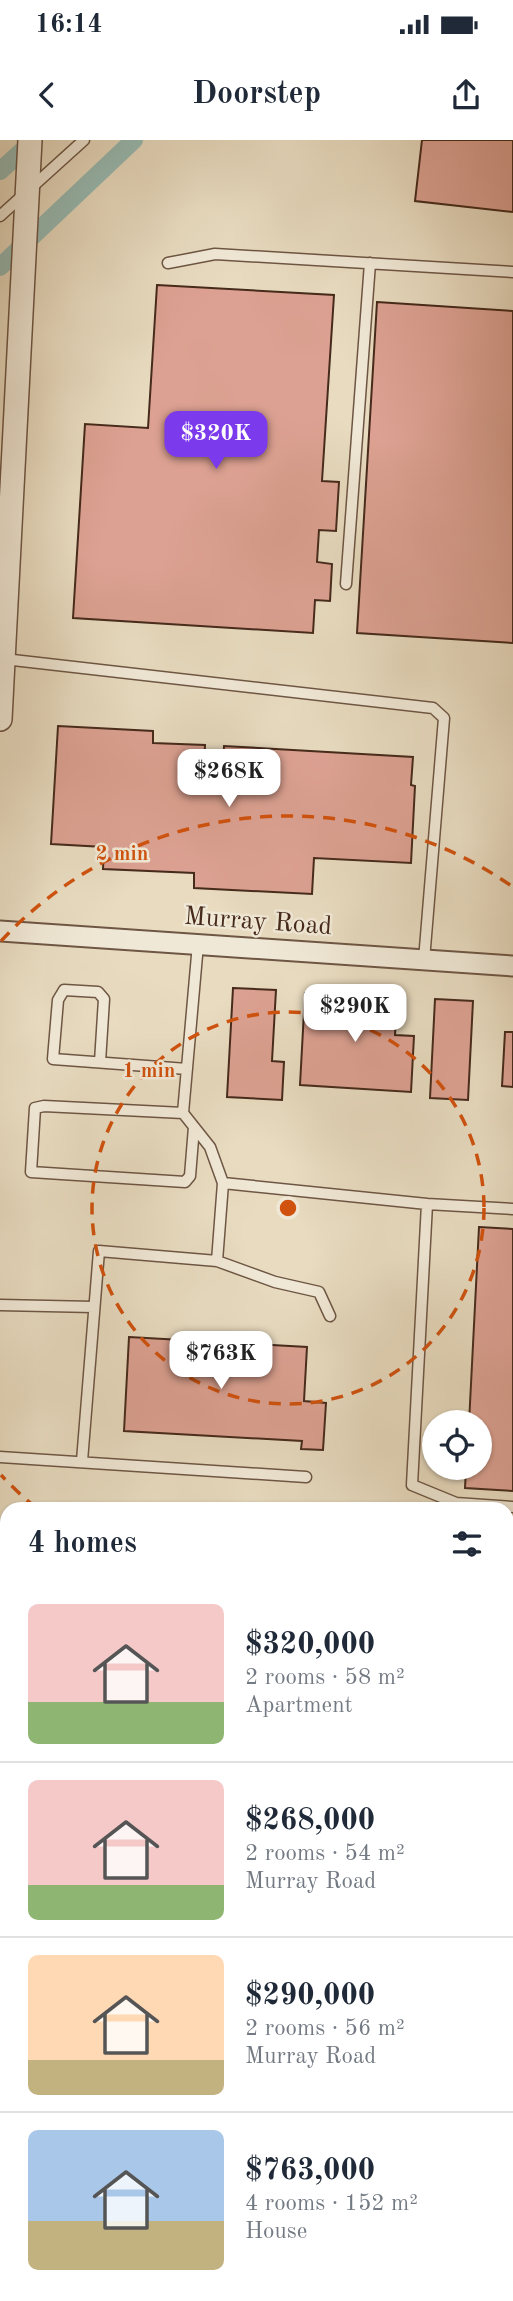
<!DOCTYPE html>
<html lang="en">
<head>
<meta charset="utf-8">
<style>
	:root { --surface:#fff; --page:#f6f6f7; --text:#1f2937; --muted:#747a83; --line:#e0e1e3; --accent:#7c3aed }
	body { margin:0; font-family:"Old Standard TT",serif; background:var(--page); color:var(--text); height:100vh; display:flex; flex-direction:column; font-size:26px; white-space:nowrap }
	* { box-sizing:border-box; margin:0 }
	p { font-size:23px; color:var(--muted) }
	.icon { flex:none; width:38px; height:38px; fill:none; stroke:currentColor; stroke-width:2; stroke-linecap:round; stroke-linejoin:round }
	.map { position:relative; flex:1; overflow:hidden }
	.drawer { position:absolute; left:0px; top:1362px; width:514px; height:800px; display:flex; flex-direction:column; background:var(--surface); border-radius:21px 21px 0 0; box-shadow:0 2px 5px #0004 }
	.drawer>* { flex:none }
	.buttons { position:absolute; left:422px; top:1270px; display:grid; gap:14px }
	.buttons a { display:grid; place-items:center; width:70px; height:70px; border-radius:50%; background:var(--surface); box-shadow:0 2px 5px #0004; font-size:35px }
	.price { position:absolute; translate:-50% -60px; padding:0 16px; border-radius:14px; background:#fff; color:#222; font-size:23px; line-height:46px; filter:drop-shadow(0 2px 4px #0008) }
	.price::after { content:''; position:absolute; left:50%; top:42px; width:21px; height:16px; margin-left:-10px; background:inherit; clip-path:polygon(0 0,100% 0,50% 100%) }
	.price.active { background:var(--accent); color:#fff }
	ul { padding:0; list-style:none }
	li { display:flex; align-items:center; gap:21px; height:175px; padding:0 28px }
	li+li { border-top:2px solid var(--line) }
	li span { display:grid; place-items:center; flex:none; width:196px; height:140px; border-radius:10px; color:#555 }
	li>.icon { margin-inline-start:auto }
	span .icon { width:84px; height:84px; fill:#fffc; stroke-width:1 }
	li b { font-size:30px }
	h2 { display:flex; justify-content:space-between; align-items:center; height:84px; padding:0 28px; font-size:30px }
	.status { display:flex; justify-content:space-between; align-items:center; height:49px; padding:0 35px; background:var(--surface); direction:ltr }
	.status svg { height:19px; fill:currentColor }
	header { display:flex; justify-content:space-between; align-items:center; height:91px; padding:0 28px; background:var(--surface); font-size:32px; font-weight:700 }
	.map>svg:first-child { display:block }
</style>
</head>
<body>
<div class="status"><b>16:14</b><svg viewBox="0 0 49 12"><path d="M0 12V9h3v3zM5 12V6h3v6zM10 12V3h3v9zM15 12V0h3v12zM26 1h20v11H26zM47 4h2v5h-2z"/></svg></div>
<header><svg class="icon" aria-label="back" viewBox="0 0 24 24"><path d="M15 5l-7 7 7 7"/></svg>Doorstep<svg class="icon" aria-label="share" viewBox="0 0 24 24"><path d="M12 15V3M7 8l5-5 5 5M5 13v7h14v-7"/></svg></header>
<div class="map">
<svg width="513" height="2161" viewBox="0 0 513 2161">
	<rect width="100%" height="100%" fill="#e8dbc0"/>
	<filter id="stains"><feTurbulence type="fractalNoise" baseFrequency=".00286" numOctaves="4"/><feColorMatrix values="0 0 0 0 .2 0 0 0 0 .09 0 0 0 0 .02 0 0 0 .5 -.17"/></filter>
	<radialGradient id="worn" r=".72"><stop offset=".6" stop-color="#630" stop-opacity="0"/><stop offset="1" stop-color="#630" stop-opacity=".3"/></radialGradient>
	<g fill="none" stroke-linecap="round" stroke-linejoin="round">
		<path stroke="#97bbb4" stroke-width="18" d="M0,31L34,0
			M0,127L134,0"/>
	</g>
	<path fill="#dca192" stroke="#462a1b" stroke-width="2" d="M422,0H513V72L415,61Z
		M157,145L334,155L322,341L339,342L336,391L319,390L317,422L332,424L330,461L315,460L313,493L73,478L85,284L148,288Z
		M377,162L513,171V503L357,493Z
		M58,586L153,591V603L205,605L204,626L223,627L224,606L413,617L411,645L415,646L411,723L314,718L312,754L194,748V733L103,729L104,707L51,704Z
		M233,848L276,850L272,921L284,922L282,960L227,957Z
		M305,853L397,858L395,895L414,896L411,952L300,945Z
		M435,859L473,861L468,960L430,958Z
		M505,892H513V947L502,946Z
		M479,1087L513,1089V1351L465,1348L466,1328H480V1283H469Z
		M129,1197L307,1207L304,1261L326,1263L323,1310L301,1309L302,1301L124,1291Z
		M508,1407H513V1434H508Z
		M508,1497H513V1550H508Z
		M0,1596H7V1728H0Z
		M508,1666V1687H513V1768H508Z
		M0,1853H7V2023L0,2022Z
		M0,2139L7,2140V2154H12L11,2160L27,2161H0Z
		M284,2154H356L363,2161H277Z"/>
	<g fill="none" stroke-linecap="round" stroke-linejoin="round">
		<defs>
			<path id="service" d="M0,76L84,0
				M168,123L215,114L513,132
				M346,444L370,123
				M4,519L433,568L444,578L424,820
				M198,804L183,973L210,1007L223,1043L427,1064L412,1345L456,1363L513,1367
				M100,922L104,859L98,852L64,850L58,860L53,919L187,929
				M183,973L44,966L35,968L31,1032L185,1042L190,1036L194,987
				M427,1064L513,1069
				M217,1121L275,1142L319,1152L330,1176
				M0,1165L94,1167
				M0,1317L306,1337
				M82,1321L99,1111L217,1121L223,1043
				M508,1400H513
				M508,1463H513
				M0,1529L7,1530
				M508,1564L513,1565
				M0,1787L7,1789
				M508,1928L513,1925
				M508,1944L513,1945
				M508,2015L513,2016
				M383,2154L384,2161"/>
			<path id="minor" d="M0,791L513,826
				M0,1570L7,1571
				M508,1607H513
				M0,2084L7,2083"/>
			<path id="tertiary" d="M0,579L30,0"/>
		</defs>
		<use href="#service" stroke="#6e5644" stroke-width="13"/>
		<use href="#minor" stroke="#6e5644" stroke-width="23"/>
		<use href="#tertiary" stroke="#6e5644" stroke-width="26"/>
		<use href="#service" stroke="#f0e8d6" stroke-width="10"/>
		<use href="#minor" stroke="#f0e8d6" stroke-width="19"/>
		<use href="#tertiary" stroke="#f0e8d6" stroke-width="23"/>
	</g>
	<g fill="none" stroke="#d0520e" stroke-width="3.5" stroke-dasharray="12 9">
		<circle cx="288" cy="1068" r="196"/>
		<path d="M36 1368A392 392 0 0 1 1 1335M1 801A392 392 0 0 1 513 747"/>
	</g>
	<g text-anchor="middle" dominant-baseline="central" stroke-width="5" stroke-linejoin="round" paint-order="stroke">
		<g font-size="26" fill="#462a1b" stroke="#f0e8d6">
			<text transform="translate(258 782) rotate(4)">Murray Road</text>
		</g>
	</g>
	<circle cx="288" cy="1068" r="10" fill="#d0520e" stroke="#f0e8d6" stroke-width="3.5"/>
	<g font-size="21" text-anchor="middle" font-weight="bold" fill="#d0520e" stroke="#f0e8d6" stroke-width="5" stroke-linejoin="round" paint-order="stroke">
		<text x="122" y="720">2 min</text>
		<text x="149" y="937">1 min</text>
	</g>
	<rect width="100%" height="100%" filter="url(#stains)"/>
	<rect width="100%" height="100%" fill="url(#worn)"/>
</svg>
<div class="buttons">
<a><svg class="icon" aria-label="locate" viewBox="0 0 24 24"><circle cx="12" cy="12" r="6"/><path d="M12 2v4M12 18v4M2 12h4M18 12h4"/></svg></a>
</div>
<b class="price active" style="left:216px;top:331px">$320K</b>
<b class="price" style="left:229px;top:669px">$268K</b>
<b class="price" style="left:355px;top:904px">$290K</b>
<b class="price" style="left:221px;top:1251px">$763K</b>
<section class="drawer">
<h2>4 homes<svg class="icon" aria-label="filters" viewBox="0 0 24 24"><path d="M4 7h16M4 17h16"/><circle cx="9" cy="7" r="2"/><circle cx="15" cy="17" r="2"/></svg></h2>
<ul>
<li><span style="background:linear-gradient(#f6c9c9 70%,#8fb573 0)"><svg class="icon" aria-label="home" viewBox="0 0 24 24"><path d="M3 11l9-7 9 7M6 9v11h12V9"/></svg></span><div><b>$320,000</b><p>2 rooms · 58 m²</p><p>Apartment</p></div></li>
<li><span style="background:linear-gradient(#f6c9c9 75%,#8fb573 0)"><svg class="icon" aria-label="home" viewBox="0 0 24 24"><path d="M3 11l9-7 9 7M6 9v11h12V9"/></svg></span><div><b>$268,000</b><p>2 rooms · 54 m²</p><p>Murray Road</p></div></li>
<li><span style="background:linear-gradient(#ffd9b3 75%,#c2b280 0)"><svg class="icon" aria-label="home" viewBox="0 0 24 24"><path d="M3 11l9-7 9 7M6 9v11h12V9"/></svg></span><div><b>$290,000</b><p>2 rooms · 56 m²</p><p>Murray Road</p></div></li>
<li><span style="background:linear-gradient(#a9c7e8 65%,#c2b280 0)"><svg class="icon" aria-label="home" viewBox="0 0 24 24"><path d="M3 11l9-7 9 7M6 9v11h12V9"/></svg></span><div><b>$763,000</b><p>4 rooms · 152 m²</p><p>House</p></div></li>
</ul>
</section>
</div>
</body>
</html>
